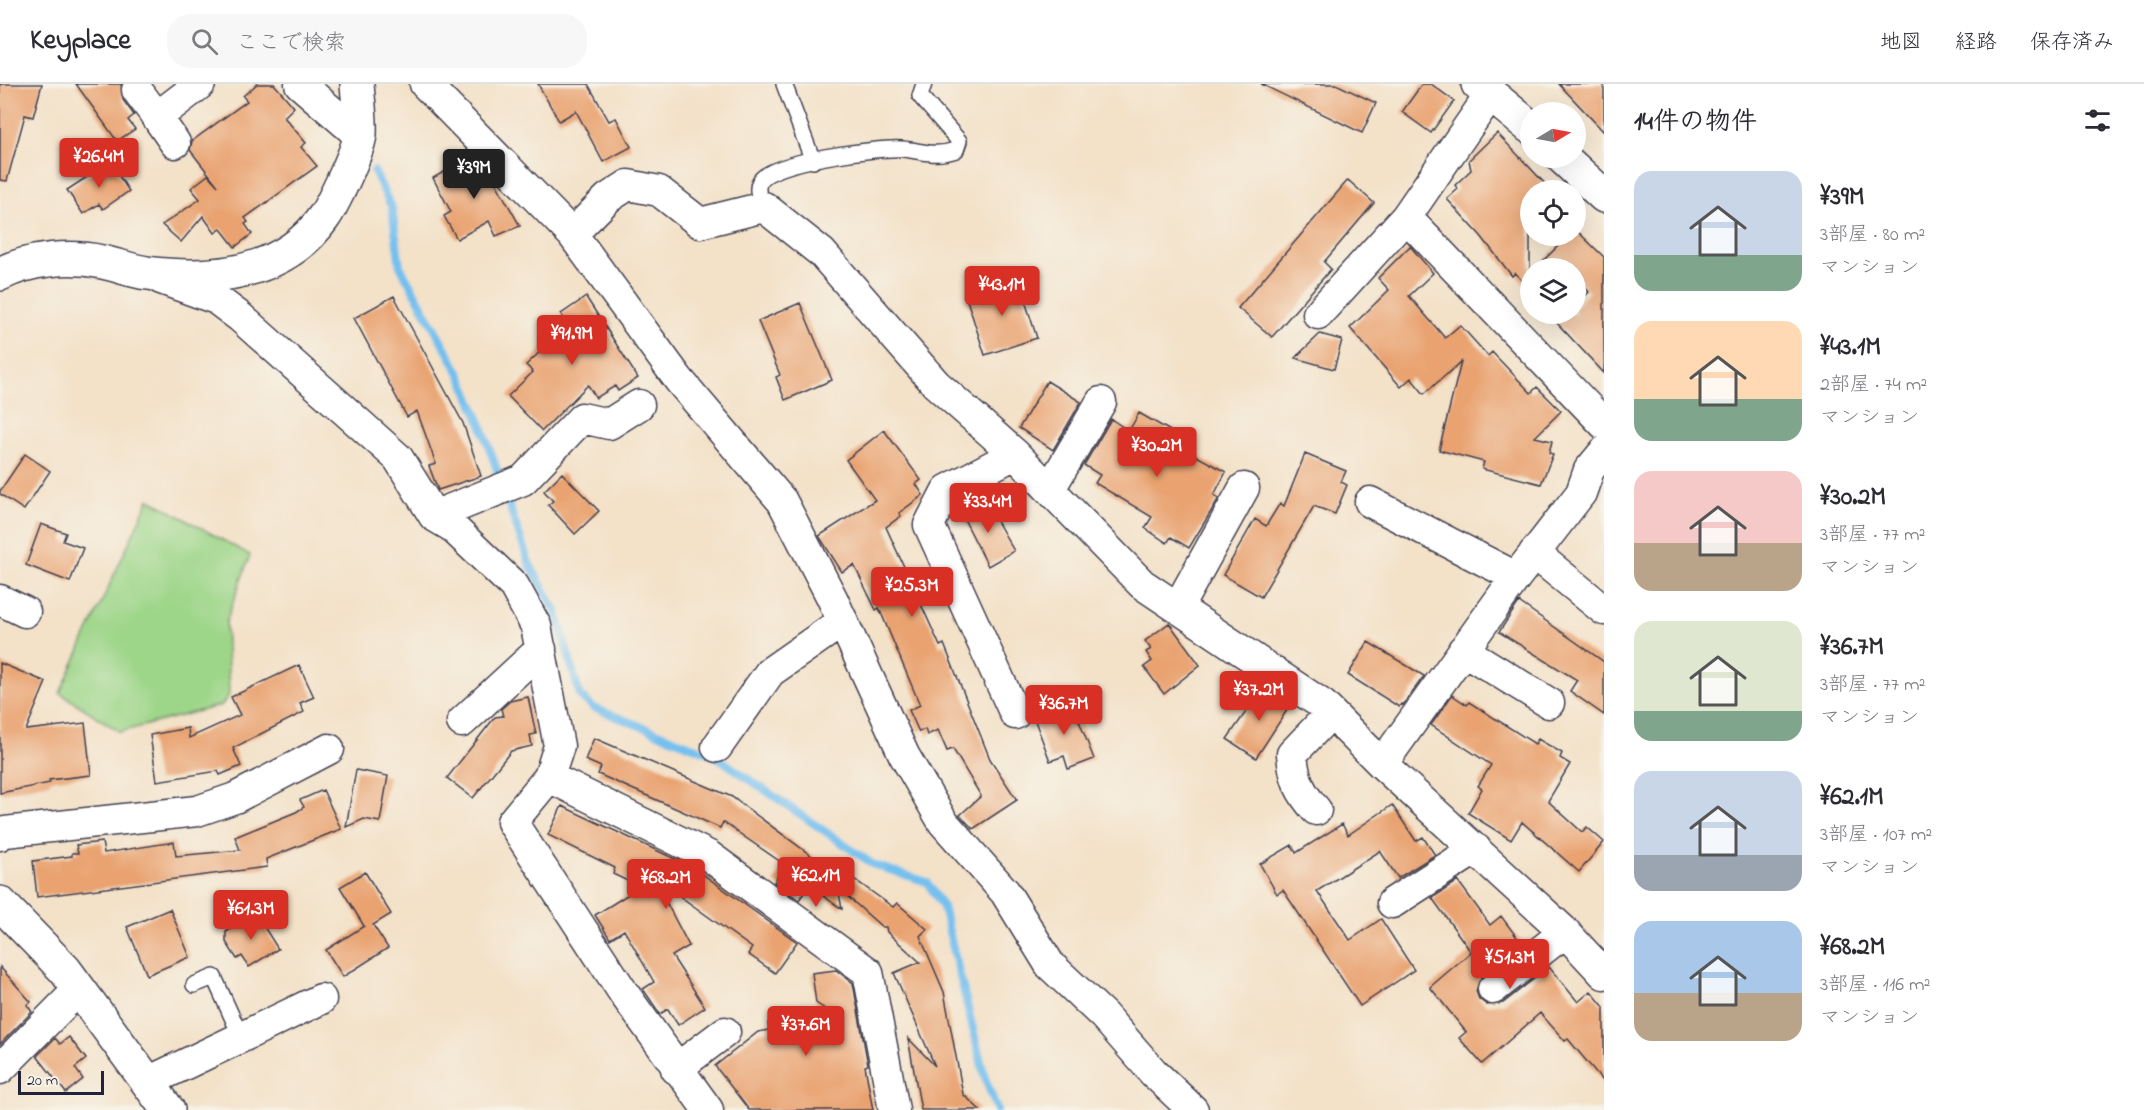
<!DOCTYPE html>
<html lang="ja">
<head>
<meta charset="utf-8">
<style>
	:root { --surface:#fff; --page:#f7f7f7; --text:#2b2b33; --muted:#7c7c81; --line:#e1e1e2; --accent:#d93025 }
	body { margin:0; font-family:"Indie Flower","Klee One",sans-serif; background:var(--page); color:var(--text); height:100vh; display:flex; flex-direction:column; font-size:22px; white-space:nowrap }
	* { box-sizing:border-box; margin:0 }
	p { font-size:20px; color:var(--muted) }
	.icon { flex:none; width:33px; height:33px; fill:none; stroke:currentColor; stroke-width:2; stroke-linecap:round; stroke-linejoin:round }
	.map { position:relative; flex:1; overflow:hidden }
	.details { display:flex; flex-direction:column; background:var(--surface); width:540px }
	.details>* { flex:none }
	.needle { width:39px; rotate:80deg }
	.fabs { position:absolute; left:1520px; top:18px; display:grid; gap:12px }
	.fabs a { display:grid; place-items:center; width:66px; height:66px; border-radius:50%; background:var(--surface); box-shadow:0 6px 24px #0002; font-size:30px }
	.scale { position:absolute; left:18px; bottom:15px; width:86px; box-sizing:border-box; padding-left:6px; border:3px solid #22223b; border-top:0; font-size:16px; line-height:21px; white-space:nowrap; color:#22223b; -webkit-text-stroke:4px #f7f3e8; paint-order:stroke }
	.price { position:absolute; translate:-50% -51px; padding:0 14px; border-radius:6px; background:var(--accent); color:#fff; font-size:20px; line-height:39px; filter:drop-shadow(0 2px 3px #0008) }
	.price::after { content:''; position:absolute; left:50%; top:36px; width:18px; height:14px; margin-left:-9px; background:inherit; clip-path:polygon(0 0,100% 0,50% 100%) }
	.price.selected { background:#222; color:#fff }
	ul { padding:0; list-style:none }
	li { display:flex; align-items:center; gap:18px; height:150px; padding:0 30px }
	li span { display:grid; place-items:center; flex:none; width:168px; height:120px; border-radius:18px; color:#555 }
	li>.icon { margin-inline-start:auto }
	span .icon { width:72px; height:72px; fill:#fffc; stroke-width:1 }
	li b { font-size:26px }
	h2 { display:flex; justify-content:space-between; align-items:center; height:72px; padding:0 30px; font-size:26px }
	header { display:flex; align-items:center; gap:36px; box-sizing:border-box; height:84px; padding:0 30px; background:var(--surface); border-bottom:2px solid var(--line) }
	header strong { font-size:28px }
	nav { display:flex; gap:33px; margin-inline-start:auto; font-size:21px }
	.search { width:420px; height:54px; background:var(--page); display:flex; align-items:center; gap:15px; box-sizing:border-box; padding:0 21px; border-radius:24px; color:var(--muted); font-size:22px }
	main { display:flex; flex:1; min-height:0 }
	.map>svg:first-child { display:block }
</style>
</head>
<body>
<header>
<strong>Keyplace</strong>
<div class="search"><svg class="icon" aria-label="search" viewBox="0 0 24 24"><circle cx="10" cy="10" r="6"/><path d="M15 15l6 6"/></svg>ここで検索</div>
<nav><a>地図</a><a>経路</a><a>保存済み</a></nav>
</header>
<main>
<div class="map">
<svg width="1604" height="1026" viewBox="0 0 1604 1026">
	<rect width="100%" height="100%" fill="#f7f3e8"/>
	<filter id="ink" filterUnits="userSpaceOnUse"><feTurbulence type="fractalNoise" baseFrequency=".0167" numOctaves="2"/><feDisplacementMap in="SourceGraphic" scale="12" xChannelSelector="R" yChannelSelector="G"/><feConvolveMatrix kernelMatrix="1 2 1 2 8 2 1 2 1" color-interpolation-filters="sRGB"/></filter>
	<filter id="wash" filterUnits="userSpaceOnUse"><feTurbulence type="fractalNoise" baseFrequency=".008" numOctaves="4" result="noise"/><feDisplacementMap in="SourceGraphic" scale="24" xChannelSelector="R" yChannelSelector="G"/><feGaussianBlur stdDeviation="1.35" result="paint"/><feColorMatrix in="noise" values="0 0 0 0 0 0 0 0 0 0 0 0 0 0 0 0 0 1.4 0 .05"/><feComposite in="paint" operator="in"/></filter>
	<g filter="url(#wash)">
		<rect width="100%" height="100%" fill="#f3e1c8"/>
		<path fill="#9dd689" stroke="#607c62" stroke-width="1.5" d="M149,415L250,471L226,538L229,611L222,621L120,648L60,609Z"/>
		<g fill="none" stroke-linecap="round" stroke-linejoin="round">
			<path stroke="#75c0ef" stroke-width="8" d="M374,87L392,124L400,182L461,292L480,337L529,479L556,527L580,612L594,624L714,671L874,781L927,798L943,823L985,994L997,1026"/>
		</g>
		<g id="blocks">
			<path fill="#e9a270" d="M0,0H42L33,33L25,31L7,97L0,96Z
				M76,0H121L123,16L134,31L128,36L135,45L117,57Z
				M257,0H274L294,23L284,33L306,59L301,63L317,82L245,134L248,138L245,140L252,150L235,163L221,145L215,149L203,132L181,158L162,141L200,115L191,104L208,91L218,102L190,66L192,57L247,17L243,12Z
				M538,0H588L609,37L616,34L631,63L603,78L576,27L559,37Z
				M1261,0H1336L1376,19L1362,49Z
				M1422,0H1431L1454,17L1431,49L1402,28Z
				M1559,0H1604V48Z
				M1497,49L1551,106H1530V206L1515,189L1512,192L1481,152L1447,115L1458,105L1455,101L1471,86L1469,76Z
				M469,74L472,81L477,78L493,94L520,142L496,152L489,137L457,155L444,132L451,128L433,94Z
				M110,78L129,107L103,125L99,120L83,130L67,106Z
				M1348,96L1374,119L1324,178L1331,185L1272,253L1238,224Z
				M1575,145L1604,173V289L1557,239L1567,230H1575V222L1589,208L1575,192V184H1536L1568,152H1575Z
				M1410,162L1433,189L1409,212L1445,254L1460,241L1488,272L1492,268L1531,309L1537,303L1561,327L1535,353L1552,357L1549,369L1553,370L1541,400L1482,385L1484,378L1439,366L1461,278L1424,310L1411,294L1401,303L1350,244L1389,206L1378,194Z
				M1018,195L1037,254L985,271L966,213Z
				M394,212L463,339L481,392L438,406L429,382L436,380L417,327L407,333L354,234Z
				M586,213L638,294L618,307L615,302L596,314L588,301L542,347L508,312L533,288L526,281L556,253L550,244L564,235L561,230Z
				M800,219L832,296L785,316L776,293L780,291L758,237Z
				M1320,250L1342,256L1334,285L1295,274Z
				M1047,297L1081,318L1053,366L1019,344Z
				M1139,329L1174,349L1169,357L1226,388L1214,411L1219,414L1189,464L1171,453L1167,459L1145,444L1152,433L1095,399L1100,391L1084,381L1111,335L1129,347Z
				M884,346L921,396L916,400L923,411L899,429L901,432L886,443L940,562L944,560L990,675L1017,716L973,745L960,731L981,712L953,665L947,667L938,646L927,651L925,645L919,648L909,626L920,621L879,524L876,526L854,481L842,488L819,452L875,416L846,376Z
				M25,370L50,387L24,426L0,410V407Z
				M1305,370L1346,387L1341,398L1347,401L1335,430L1314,422L1261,513L1223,491L1255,435L1266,442L1280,419L1284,422Z
				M562,389L599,427L575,450L548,421L553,417L544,407Z
				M986,418L1014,467L988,482L962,431Z
				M41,440L66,449L63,457L83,464L70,498L26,481Z
				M1519,518L1604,578V631L1570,607L1577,596L1499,548Z
				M1169,539L1200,581L1164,610L1144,583L1152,577L1146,568L1151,565L1145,557Z
				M1368,558L1424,592L1403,621L1401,620L1399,623L1348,591Z
				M0,579L46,598L26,646L85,639L91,691L49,696L50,699L0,709Z
				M299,581L314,613L300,619L304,628L233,664L241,682L220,691L218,687L157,697L150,651L188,644L189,654L240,631L231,613Z
				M1264,602L1291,620L1256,674L1227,655Z
				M1452,611L1467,621L1469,618L1535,660L1538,655L1562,669L1560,674L1570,680L1548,717L1582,748L1587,743L1604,758L1579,788L1522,738L1511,756L1468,729L1482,705L1478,702L1491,681L1431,641Z
				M528,613L536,650L530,651L532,662L511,667L473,714L447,694L495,633L503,632L501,625L510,617Z
				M1072,619L1094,675L1068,685L1064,672L1050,677L1034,634Z
				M594,654L732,713L836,790L837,796L844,788L893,823L897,819L927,845L920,852L944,908L963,1010L980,1026H921L908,954L935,982L894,889L920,878L887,848L886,843H882L838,804L842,825L816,807L813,811L806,806L799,816L774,798L785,781L723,738L720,744L598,690L601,683L585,676Z
				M356,686L388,692L380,738L364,735L346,743Z
				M323,706L341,745L266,775L267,783L37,813L33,777L72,772V769H78L76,761L102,758L104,769L174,758L176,772L240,766L235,753L296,728L304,723L300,716Z
				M1392,721L1416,757L1423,753L1435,771L1398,794L1380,767L1317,807L1350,856L1381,835L1414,886L1360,922L1283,806L1277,810L1260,780L1292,761L1296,769L1342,740L1348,751Z
				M562,722L694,784L797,858L775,889L748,870L752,864L653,793L689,862L672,872L705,923L678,941L668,925L660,930L643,905L654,898L624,846L610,855L595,831L640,803L613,790L615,784L548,751Z
				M365,788L391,830L373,841L388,864L343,893L326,866L364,842L340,803Z
				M1458,797L1490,841L1501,832L1522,860L1482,892L1476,907L1479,915L1487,921L1503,919L1549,883L1578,918L1591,907L1604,923V998L1568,955L1565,957L1540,929L1482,980L1459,954L1466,948L1430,903L1471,868L1432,814Z
				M170,825L190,873L147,891L127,843Z
				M256,830L278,865L249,883L242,872L237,875L226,858V848Z
				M0,883L31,918L27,921L32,928L0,960Z
				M836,886L853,899L868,981L865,982L873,1026H749L715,982L758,948L769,946L768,939L828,927L816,919L812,889Z
				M69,953L86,975L75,984L83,995L66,1009L37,972L55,954L60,960Z"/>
		</g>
	</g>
	<g filter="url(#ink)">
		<use href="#blocks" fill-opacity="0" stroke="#413f50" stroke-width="1.5"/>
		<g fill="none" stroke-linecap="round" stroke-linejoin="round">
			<defs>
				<path id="lane" d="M784,0L813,77
					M764,123C760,114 755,106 760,97C771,77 879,63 902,65C924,67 934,73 956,66L959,57L920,12L924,0
					M194,901L214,893L241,953"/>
				<path id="street" d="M300,0L360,52
					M425,0L572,150L679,296L782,417L832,514L904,671L943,738L1005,808L1050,881L1104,932L1153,988L1193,1026
					M137,6L157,33
					M175,59L157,33L200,0
					M1406,133L1604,340
					M572,150L608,114L628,101L659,107L700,139L764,123L822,169L936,300L1015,370L1142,500L1323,621L1382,680L1565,848L1604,890
					M161,195L216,215L240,233L398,374L434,432L451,442L514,502L536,542L559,662L549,693L512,738L625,911L708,1026
					M1318,230L1406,133L1490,11
					M1050,405L1101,318
					M1370,418L1516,493
					M434,432L523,396L582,334L609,340L639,321
					M1534,469L1604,526
					M0,516L25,528
					M1178,523L1244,404
					M1463,566L1549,619
					M1015,630L929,441L947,406L1015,370
					M462,638L541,565
					M717,663L770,588L843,537
					M1382,680L1516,493L1581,409L1589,386L1604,368
					M549,693L709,772L868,888L894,1026
					M1316,726C1300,708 1294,695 1292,670L1331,629
					M0,751L5,748L197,727L235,714L329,665
					M1392,819L1476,765
					M1493,905L1565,848
					M0,985L79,905
					M676,985L725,948
					M148,998L321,915"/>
				<path id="secondary" d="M1478,0L1530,43
					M1563,74L1604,112
					M0,190C29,175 70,171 102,178C117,181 132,187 147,189C211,197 284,191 324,133C333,120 359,66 360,50C361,34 358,16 357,0
					M0,819L65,886L168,1026"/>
			</defs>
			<use href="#lane" stroke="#413f50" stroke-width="18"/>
			<use href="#street" stroke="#413f50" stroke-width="33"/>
			<use href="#secondary" stroke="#413f50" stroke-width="36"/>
			<use href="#lane" stroke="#fff" stroke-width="15"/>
			<use href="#street" stroke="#fff" stroke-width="30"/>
			<use href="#secondary" stroke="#fff" stroke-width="33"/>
		</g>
	</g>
</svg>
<div class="fabs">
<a><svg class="needle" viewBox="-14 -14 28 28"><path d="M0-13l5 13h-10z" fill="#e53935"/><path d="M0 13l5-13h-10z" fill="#7c7c81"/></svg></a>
<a><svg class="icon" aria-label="locate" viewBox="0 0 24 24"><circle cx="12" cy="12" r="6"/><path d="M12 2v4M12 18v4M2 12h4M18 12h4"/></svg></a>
<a><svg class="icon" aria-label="layers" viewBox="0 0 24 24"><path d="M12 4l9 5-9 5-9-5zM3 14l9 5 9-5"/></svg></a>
</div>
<div class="scale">20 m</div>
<b class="price" style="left:99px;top:105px">¥26.4M</b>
<b class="price selected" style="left:474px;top:116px">¥39M</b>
<b class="price" style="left:1002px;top:233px">¥43.1M</b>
<b class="price" style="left:572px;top:282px">¥91.9M</b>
<b class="price" style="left:1157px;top:394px">¥30.2M</b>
<b class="price" style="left:988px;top:450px">¥33.4M</b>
<b class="price" style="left:912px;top:534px">¥25.3M</b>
<b class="price" style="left:1259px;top:638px">¥37.2M</b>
<b class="price" style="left:1064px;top:652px">¥36.7M</b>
<b class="price" style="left:816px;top:824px">¥62.1M</b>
<b class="price" style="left:666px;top:826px">¥68.2M</b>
<b class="price" style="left:251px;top:857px">¥61.3M</b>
<b class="price" style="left:1510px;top:906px">¥51.3M</b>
<b class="price" style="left:806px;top:973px">¥37.6M</b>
</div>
<section class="details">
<h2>14件の物件<svg class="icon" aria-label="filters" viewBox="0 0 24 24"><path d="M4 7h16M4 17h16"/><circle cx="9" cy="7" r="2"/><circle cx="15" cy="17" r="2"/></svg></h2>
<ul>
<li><span style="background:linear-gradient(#c9d6e8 70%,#7fa58c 0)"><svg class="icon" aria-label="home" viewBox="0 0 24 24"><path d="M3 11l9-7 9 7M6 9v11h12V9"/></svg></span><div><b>¥39M</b><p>3部屋 · 80 m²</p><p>マンション</p></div></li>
<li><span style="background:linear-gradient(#ffd9b3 65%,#7fa58c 0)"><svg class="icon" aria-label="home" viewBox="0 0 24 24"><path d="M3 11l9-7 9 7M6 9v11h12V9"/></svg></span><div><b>¥43.1M</b><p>2部屋 · 74 m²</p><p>マンション</p></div></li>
<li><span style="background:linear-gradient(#f6c9c9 60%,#b9a48a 0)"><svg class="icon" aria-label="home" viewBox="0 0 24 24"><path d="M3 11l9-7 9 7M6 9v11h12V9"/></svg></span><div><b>¥30.2M</b><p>3部屋 · 77 m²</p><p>マンション</p></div></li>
<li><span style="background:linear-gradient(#dfe7d0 75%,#7fa58c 0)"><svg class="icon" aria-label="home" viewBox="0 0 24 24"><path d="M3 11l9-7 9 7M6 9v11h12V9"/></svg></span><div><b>¥36.7M</b><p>3部屋 · 77 m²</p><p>マンション</p></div></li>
<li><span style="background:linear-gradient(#c9d6e8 70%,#9aa5b1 0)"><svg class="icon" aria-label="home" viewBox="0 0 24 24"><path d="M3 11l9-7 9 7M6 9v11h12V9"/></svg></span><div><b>¥62.1M</b><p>3部屋 · 107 m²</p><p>マンション</p></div></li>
<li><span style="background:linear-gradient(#a9c7e8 60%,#b9a48a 0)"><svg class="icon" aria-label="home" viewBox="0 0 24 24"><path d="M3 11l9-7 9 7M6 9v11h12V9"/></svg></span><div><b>¥68.2M</b><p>3部屋 · 116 m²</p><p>マンション</p></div></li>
</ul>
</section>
</main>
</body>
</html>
